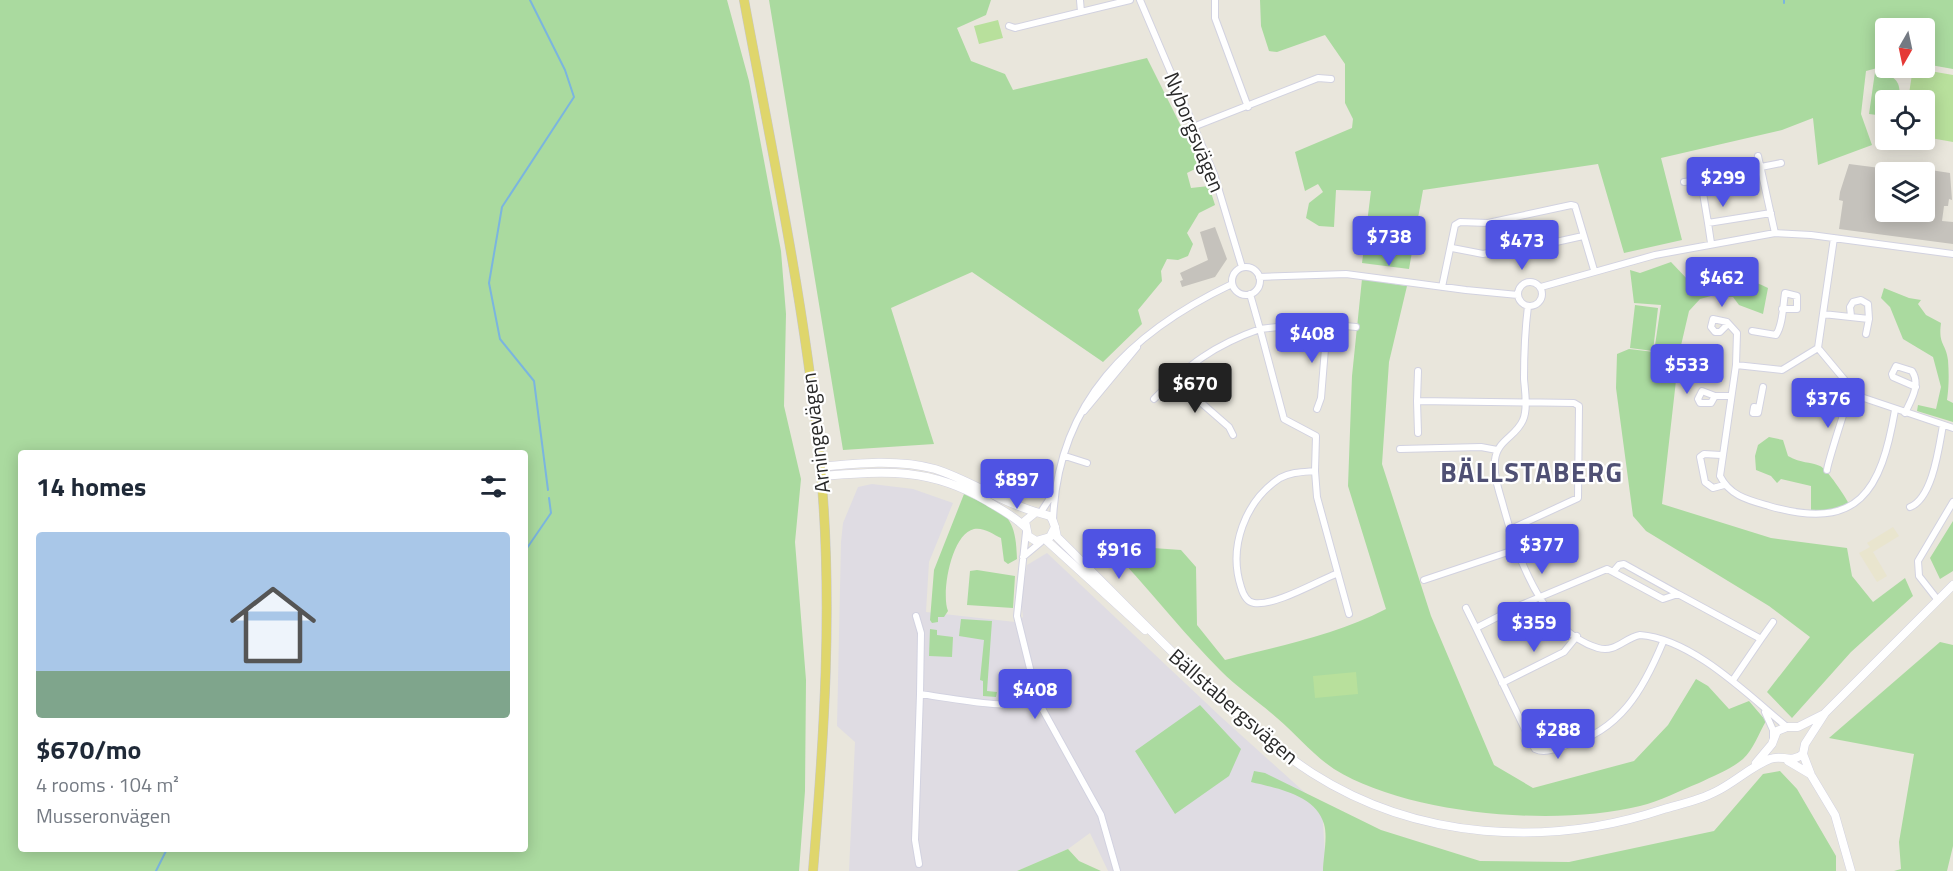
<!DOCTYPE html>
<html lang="en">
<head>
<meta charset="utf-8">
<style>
	:root { --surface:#fff; --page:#f2f2f3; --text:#1f2937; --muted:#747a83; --line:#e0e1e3; --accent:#4f53e3 }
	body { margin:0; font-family:"Titillium Web",sans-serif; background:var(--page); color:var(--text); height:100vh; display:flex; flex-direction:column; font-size:22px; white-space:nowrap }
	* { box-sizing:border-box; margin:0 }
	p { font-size:20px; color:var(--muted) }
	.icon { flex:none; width:33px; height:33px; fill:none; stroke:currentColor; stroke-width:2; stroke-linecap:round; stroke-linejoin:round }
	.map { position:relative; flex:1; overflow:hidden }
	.sheet { position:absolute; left:18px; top:450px; width:510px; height:402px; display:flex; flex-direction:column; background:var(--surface); border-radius:6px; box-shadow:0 3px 15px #0003 }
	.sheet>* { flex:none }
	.needle { width:39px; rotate:189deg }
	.fabs { position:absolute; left:1875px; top:18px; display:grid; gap:12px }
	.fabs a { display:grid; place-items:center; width:60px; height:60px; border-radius:6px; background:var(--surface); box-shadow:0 3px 15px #0003; font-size:30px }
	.price { position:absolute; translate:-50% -51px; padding:0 14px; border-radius:6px; background:var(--accent); color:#fff; font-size:20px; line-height:39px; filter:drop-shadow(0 2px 3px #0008) }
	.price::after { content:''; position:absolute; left:50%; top:36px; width:18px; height:14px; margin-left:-9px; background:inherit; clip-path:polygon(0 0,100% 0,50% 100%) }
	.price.selected { background:#222; color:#fff }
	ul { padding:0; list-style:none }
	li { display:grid; align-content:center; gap:12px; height:318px; padding:0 18px }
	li+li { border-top:2px solid var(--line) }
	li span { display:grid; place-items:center; height:186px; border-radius:6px; color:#555 }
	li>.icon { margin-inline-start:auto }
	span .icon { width:108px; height:108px; fill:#fffc; stroke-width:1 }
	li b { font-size:26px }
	h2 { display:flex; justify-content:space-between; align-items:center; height:72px; padding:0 18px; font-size:26px }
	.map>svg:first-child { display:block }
</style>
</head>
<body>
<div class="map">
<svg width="1953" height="871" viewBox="0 0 1953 871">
	<rect width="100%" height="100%" fill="#e9e6dc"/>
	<path fill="#dfdce3" d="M872,484L913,489L953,503L929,562L926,612L1015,622L1023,617L1021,601L1027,565L1047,553L1220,716L1322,808L1326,871H1108L1090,833L1068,849L1017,871H849L855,742L837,726L841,542L843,523L858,487Z"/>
	<path fill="#e9e5ce" d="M1893,527L1899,536L1873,552L1887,576L1877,582L1859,553L1870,547L1867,543Z"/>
	<path fill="#aada9f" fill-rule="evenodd" d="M0,0H727L749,81L781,251L786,314L784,406L801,479L795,542L806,680L805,791L799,871H0ZM21,453H525V849H21Z
		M769,0H991L986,15L957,28L971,61L1005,74L1013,90L1147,58L1201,166L1187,173L1191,188L1209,186L1215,205L1199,213L1187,233L1193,244L1188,256L1178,260L1167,259L1161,271L1162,281L1138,310L1142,324L1103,362L972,272L891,308L934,444L843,450Z
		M1260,0H1953V69L1925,64L1924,28H1886L1885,66L1866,71L1861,114L1872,145L1818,165L1813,118L1782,130L1661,158L1682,240L1624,253L1598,164L1423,190L1409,269L1362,263L1371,191L1336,190L1334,227L1319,226L1306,218L1309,203L1323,192L1318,184L1305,191L1295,152L1352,128L1353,119L1345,103V64L1325,35L1277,52L1269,51L1261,26Z
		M1875,72C1895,75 1902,81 1899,100H1886L1885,116L1869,114Z
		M1671,262L1689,281C1727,279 1731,270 1768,288L1763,314L1739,305L1733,297L1711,296L1700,299L1689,311L1679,354L1662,504L1771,538L1847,548L1852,576L1873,602L1905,578L1913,596L1851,652L1792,718L1767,692L1810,637L1769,606L1646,531L1633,516L1616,388L1617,354L1629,349L1654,352L1661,305L1634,303L1630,270L1640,273Z
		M1362,279L1407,286L1389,362L1382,464L1431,616L1494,765L1533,788L1634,761L1668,725L1696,679L1708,686L1729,709L1749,701L1766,721C1759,733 1753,750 1743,759C1730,770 1713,776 1699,783C1679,791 1660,801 1640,806C1556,827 1408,815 1334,769C1313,755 1296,734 1277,718C1259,702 1238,688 1221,671C1187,637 1157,599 1124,563L1111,545L1181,550L1196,567L1197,625L1225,660C1279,646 1336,635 1386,609L1348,486L1352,376Z
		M1884,288L1909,298L1921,300L1918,304L1926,315L1941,323C1938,345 1946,343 1948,360C1949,374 1949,386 1947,400L1953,403V422L1917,411L1918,405L1936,409L1941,387L1933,357L1903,339L1890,307L1881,298Z
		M1635,305L1658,308L1653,351L1630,348Z
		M1769,437L1783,440L1788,456C1802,464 1809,461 1820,466C1827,469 1845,496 1849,504L1834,510L1811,513V486L1781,479L1777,483L1771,476L1756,470L1755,456L1758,445Z
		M964,494C1003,513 1016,511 1017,559L1008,564L1004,561L1001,538C993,534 983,527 974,529C951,534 941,594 948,611L944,617H938V622L932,623L930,620L934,570Z
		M1953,521V571L1940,579L1930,558Z
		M977,570L1015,576L1013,608L967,605L970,571Z
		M961,619L992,621L987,691L997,692L996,697L983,696V681L980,680L984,640L959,636Z
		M930,629L937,630V635L953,637L952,657L929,656Z
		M1940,642L1953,645V846L1947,871H1894L1901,869L1899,842L1914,754L1829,738Z
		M1200,705L1241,749L1229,776L1175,814L1135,751Z
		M1254,771L1265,773L1381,830L1480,861L1569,862L1714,831L1763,774L1780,771L1797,789L1836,856V871H1323C1323,858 1328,837 1324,824C1316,795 1276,788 1251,782Z
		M1068,849L1079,861L1101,871H1017Z"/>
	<path fill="#b8e09c" d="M998,20L1003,38L979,44L974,26Z
		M1913,68L1953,75V142L1925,137L1924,100H1908Z
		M1356,672L1358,694L1315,698L1313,676Z"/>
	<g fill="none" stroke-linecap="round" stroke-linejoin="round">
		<path stroke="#7bb5df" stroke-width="2" d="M530,0L565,70L574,97L502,207L489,283L500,339L534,381L548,490
			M1784,0V3
			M525,551L551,513L549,498
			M156,871L167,849"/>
	</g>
	<path fill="#c5c2bc" d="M1849,164L1880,168L1881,181L1883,182L1881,198L1886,199V212H1924V169L1950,173L1952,200L1949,199L1948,206H1944L1942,221L1953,222V244L1839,229L1843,201L1839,200L1840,192Z
		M1215,227L1227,259L1215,277L1182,287L1180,281L1183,280L1180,273L1208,260L1200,232Z"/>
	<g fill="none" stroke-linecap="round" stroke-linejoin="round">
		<defs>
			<path id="minor" d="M1080,0L1081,12
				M1140,0L1214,174L1242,267
				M1215,0V18L1248,107
				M1009,26L1015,28L1130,0
				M1193,127L1318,78L1331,79
				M1758,156L1775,233
				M1761,167L1781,163
				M1699,169L1708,223L1771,213
				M1684,182L1701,180
				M1708,223L1711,243
				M1834,238L1818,348L1858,396L1953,428
				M1452,248L1483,254L1519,247
				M1529,248L1583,236
				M1232 281a14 14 0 1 1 28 0a14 14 0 1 1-28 0Z
				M1259,277L1346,274L1466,290L1518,295
				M1518 294a12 12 0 1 1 24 0a12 12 0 1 1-24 0Z
				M1442,287L1455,225L1460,222L1488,223L1571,205L1575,206L1594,270
				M1541,287L1655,255L1775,233L1811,235L1953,254
				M1528,306C1525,330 1524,354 1524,379C1525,391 1528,409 1523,420C1516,437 1497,440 1495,460C1493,474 1499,491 1503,505C1516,554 1543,632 1598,648C1616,653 1624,638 1640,635C1693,639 1748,695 1787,727
				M1823,314L1869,319L1866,334
				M1851,316L1850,307L1853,302L1861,300L1868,304L1869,319
				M1727,325L1720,332H1715L1711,327L1713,319L1727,322L1737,333L1736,365
				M1752,331L1776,335C1783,325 1783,305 1785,293L1797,296V309H1782
				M1818,348L1782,370L1736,365L1720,476C1730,496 1748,500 1769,506C1859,532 1881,491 1895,410
				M1418,371L1417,401L1574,403L1579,406L1578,498L1509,530
				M1174,379L1229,427L1233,435
				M1715,396L1711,403H1700L1698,399L1702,391L1715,396H1730
				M1154,399C1188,365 1214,345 1260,329L1250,294
				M1417,401L1418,433
				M1759,408L1754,407L1753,413H1758L1763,387
				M1317,409L1321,398L1327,324
				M1084,411L1137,347
				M1905,413C1911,400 1921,385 1912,371L1896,366L1892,374L1893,377L1916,387
				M1400,449L1481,447L1497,450
				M1721,455L1704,454L1700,457L1705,482L1713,488L1724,485
				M1065,456L1087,463
				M1827,470C1827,466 1848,397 1852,391
				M1315,471L1317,497L1349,614
				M1910,507C1933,498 1939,446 1943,425
				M1041,512L1054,492
				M1053,521C1057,402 1131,332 1232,284
				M1026,532L1017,616L1038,701L1101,815L1117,871
				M1023,557L1041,542
				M1336,574C1316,582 1275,606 1254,603C1246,602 1243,594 1241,587C1228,547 1245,501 1280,478C1291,472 1303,472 1315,471L1316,436L1284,419L1260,329L1313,323L1356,327
				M1424,580L1517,549
				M1678,594L1761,639L1773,622
				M1937,599L1919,576L1918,561L1953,502
				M1466,608L1476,628L1521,605L1607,569L1613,572L1663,599L1678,594L1624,564L1619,565L1613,572
				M916,616L921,633L920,694
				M1476,628L1532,744L1535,749C1545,754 1557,748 1567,745C1620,731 1643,690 1663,642
				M1733,680L1761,639
				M1502,683L1564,652L1577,636
				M1765,712L1773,730V738
				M919,864L915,840L920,694C950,698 1013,711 1038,701"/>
			<path id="tertiary" d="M821,467C857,463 899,459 935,469C970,480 1000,502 1036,512
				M822,476C885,471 930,467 987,501C1000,509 1014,516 1025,527
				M1055,527L1050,537L1036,541L1028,536L1025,521L1036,512L1050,516C1055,522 1055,529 1057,537C1108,587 1158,640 1211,689C1243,719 1275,749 1312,773C1417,840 1548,848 1664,809C1681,804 1700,800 1715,792C1734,783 1750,767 1770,759C1782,754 1791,764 1803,754L1805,744L1825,713L1953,585
				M1046,540L1145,630
				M1803,754L1811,775L1835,815L1851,871
				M1788,761L1810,774
				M1756,763L1772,744L1777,731L1787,727H1798L1824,714"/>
			<path id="primary" d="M744,0C773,157 807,314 821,473C833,605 824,739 813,871"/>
		</defs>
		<use href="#minor" stroke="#d2d2e0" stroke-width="8"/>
		<use href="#tertiary" stroke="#d2d2e0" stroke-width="9"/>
		<use href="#primary" stroke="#c7c7c7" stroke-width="10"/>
		<use href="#minor" stroke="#fff" stroke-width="6"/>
		<use href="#tertiary" stroke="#fff" stroke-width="8"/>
		<use href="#primary" stroke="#dfd66c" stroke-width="9"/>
	</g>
	<g text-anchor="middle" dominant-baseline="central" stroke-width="4.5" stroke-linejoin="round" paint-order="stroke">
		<g font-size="21" fill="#292929" stroke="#fff">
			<text transform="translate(1195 132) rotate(68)">Nyborgsvägen</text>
			<text transform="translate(815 433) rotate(-97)">Arningevägen</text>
			<text transform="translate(1234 706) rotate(41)">Bällstabergsvägen</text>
		</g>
		<g font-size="27" font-weight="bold" letter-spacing="1.5" fill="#4f5074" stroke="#fff">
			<text x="1532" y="471">BÄLLSTABERG</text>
		</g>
	</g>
</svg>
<div class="fabs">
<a><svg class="needle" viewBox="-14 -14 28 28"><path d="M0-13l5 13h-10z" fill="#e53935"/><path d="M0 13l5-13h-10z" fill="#747a83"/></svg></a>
<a><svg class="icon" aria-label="locate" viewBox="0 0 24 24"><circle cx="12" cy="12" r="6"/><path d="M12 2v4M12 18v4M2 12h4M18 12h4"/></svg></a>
<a><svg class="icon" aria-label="layers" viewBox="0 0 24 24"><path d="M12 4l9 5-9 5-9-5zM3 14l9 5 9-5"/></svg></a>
</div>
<b class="price" style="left:1723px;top:208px">$299</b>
<b class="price" style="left:1389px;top:267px">$738</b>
<b class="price" style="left:1522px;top:271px">$473</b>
<b class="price" style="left:1722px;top:308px">$462</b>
<b class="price" style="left:1312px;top:364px">$408</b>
<b class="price" style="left:1687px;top:395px">$533</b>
<b class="price selected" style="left:1195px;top:414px">$670</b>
<b class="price" style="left:1828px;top:429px">$376</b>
<b class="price" style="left:1017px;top:510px">$897</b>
<b class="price" style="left:1542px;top:575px">$377</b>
<b class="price" style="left:1119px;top:580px">$916</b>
<b class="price" style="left:1534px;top:653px">$359</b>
<b class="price" style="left:1035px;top:720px">$408</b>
<b class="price" style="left:1558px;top:760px">$288</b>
<section class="sheet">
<h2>14 homes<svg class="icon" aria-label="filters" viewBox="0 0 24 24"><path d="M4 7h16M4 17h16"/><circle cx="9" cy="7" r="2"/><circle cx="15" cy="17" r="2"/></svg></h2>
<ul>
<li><span style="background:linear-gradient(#a9c7e8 75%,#7fa58c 0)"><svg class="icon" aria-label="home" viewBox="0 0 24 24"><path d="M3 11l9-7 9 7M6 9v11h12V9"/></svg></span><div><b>$670/mo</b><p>4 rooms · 104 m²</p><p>Musseronvägen</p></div></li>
</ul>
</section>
</div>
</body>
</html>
